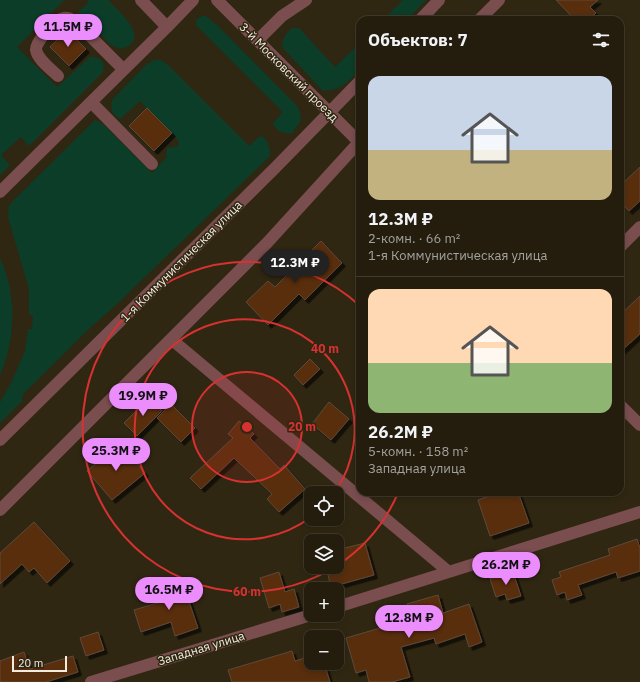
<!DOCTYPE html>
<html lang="ru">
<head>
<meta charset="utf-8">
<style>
	:root { --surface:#241d0e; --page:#302a1c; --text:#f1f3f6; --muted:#a3a29e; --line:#413b2e; --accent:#eb8dfc }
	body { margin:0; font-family:"IBM Plex Sans",sans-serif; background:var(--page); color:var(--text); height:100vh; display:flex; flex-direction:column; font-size:15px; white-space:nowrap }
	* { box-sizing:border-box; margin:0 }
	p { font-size:13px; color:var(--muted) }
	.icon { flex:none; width:22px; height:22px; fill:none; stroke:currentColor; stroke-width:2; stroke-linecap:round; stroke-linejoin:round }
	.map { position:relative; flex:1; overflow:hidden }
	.side { position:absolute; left:356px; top:16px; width:268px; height:480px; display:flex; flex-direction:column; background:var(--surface); border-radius:12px; box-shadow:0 2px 6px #0003,0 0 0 1px var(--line) }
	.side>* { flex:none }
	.controls { position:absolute; left:304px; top:486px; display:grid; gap:8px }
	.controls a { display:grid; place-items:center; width:40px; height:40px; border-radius:8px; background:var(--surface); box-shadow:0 2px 6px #0003,0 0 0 1px var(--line); font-size:20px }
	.scale { position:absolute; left:12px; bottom:10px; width:55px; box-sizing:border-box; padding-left:4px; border:2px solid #f2ece0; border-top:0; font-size:11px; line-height:14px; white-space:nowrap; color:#f2ece0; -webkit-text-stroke:3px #302712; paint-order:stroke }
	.price { position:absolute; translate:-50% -34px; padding:0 9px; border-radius:14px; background:var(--accent); color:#111; font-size:13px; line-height:26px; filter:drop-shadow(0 1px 2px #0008) }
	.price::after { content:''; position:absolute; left:50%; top:24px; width:12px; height:9px; margin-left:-6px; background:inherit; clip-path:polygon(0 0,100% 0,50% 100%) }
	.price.selected { background:#222; color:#fff }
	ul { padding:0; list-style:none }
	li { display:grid; align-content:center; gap:8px; height:212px; padding:0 12px }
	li+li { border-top:1px solid var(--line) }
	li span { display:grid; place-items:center; height:124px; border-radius:12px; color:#555 }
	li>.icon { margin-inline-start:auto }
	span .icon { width:72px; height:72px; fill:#fffc; stroke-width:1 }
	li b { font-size:17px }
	h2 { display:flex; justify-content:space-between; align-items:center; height:48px; padding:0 12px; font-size:17px }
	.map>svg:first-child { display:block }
</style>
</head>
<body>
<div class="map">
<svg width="640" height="682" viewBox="0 0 640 682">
	<defs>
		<filter id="shadow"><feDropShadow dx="3.5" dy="3.5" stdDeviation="0" flood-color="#0009"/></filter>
	</defs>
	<rect width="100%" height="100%" fill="#302712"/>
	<path fill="#0b3d28" d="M0,0H64L17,47L57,87L90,57C101,56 107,63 102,73L29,146L21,137L1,155L10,165L0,175Z
		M87,0H108C119,11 153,40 121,49L111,45L78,12L89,2Z
		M403,0H426L407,20H383Z
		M202,16H206L218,26L297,106C300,111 303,119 298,125C296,128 294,129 293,133C284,134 276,132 273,123L282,113L281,110L196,25V20Z
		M292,28H299L335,67L360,43V70C350,81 339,91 323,91L282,47C283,38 285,34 292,28Z
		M154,60H161L167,64L249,146L260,136C268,138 270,148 270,156L116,305L90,328L23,394L22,401L0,423V402L11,383L25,351L28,329H32L33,315H29V289L8,217L9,206L14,200L95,120L103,124L152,173L166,158L167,148L178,146L179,144L178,140L140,101L120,119C112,116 109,106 113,99L145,66Z
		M0,258C17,294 16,338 0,375Z"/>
	<path fill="#582e0c" stroke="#5e493b" filter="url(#shadow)" d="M556,0H598L590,7L596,13L588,20H575Z
		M67,30L86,49L69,66L50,47Z
		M147,108L172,133L154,151L129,126Z
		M640,167V201L629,211L620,201V186Z
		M321,241L342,263L305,300L299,294L268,325L246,302L268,281L275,287Z
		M640,296V334L620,352V315Z
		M310,359L320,369L303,385L294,375Z
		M149,398L162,411L137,436L124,423Z
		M329,402L349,419L331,440L312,424Z
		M171,404L195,428L181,442L157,418Z
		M239,421L254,434L250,438L280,469L284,465L305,489L279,512L267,499L272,494L234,458L201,489L190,478L233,438L228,434Z
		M120,443L145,473L112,500L87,471Z
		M501,492H518L529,523L490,536L478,500Z
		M34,522L70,561L47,583L34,568L29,572L22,564L0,584V553Z
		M637,539L640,548V571L618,578L616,572L578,585L582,595L567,600L565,592L557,595L552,580L561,577L559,572L610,555L608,549Z
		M365,543L374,575L331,587L326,567H337V550Z
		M279,572L285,592L294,589L299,607L282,612L280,604L269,608L260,578Z
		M513,572L521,596L507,600L505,594L496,597L490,579Z
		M182,581L198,628L175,636L171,622L141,632L134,610L164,601L160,588Z
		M438,595L443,613L469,604L482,642L469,647L465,634L436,644L434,638L401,647L410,677L392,682H369L366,670L356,673L346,638L411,619L407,604Z
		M98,632L104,650L86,656L80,638Z
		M292,651L295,661L311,656V663H324L330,682H232L228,670Z
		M24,652L30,669L73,656L78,672L46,682H0V661Z"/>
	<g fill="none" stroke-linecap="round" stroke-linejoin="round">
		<path stroke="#7a4d4f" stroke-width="12" d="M141,0L167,27L193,0
			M217,0L360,143
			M420,20L439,0
			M479,20L499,0
			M258,40L282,16L306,0
			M58,76C51,69 38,60 36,50C35,42 56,19 64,18C69,17 72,20 76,22L123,69
			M91,102L152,164
			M0,192L167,27
			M620,247L640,227
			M171,339L449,572
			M620,405L640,425
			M0,440L275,168L360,81
			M0,510L267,243L360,141
			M337,607L640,512
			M91,682L311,615"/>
	</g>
	<circle cx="247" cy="427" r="55" fill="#d73231" fill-opacity=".12"/>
	<g fill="none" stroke="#d73231" stroke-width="2">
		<circle cx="247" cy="427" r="55"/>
		<path d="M311 517A110 110 0 1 1 335 492"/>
		<path d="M398 493A165 165 0 0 1 338 565M333 568A165 165 0 1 1 360 306"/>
	</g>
	<g text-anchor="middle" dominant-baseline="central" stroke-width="3" stroke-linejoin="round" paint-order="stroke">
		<g font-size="12" fill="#f2ece0" stroke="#302712">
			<text transform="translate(289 72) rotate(45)">3-й Московский проезд</text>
			<text transform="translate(181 261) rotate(-45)">1-я Коммунистическая улица</text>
			<text transform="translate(201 648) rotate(-17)">Западная улица</text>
		</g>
	</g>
	<circle cx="247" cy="427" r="6" fill="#d73231" stroke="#302712" stroke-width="2"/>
	<g font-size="12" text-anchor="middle" font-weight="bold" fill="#d73231" stroke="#302712" stroke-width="3" stroke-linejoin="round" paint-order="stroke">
		<text x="325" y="353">40 m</text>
		<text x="302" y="431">20 m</text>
		<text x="247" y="596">60 m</text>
	</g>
</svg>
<div class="controls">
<a><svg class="icon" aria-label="locate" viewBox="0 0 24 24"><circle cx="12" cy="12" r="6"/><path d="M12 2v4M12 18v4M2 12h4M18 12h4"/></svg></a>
<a><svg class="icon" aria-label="layers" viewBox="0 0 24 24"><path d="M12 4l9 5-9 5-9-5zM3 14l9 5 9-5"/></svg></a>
<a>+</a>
<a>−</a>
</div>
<div class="scale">20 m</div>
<b class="price" style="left:68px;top:48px">11.5M ₽</b>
<b class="price selected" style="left:295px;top:284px">12.3M ₽</b>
<b class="price" style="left:143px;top:417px">19.9M ₽</b>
<b class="price" style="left:116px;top:472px">25.3M ₽</b>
<b class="price" style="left:506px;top:586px">26.2M ₽</b>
<b class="price" style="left:169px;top:611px">16.5M ₽</b>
<b class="price" style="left:409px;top:639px">12.8M ₽</b>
<section class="side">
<h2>Объектов: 7<svg class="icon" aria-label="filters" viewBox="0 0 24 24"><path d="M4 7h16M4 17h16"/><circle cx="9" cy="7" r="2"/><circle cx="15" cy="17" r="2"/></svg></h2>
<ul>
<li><span style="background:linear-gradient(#c9d6e8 60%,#c2b280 0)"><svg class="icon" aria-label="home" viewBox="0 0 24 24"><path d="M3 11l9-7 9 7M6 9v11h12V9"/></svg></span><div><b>12.3M ₽</b><p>2-комн. · 66 m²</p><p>1-я Коммунистическая улица</p></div></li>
<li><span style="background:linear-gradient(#ffd9b3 60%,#8fb573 0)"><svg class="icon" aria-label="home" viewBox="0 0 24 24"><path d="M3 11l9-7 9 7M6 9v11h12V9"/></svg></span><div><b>26.2M ₽</b><p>5-комн. · 158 m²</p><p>Западная улица</p></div></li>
</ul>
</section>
</div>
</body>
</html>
